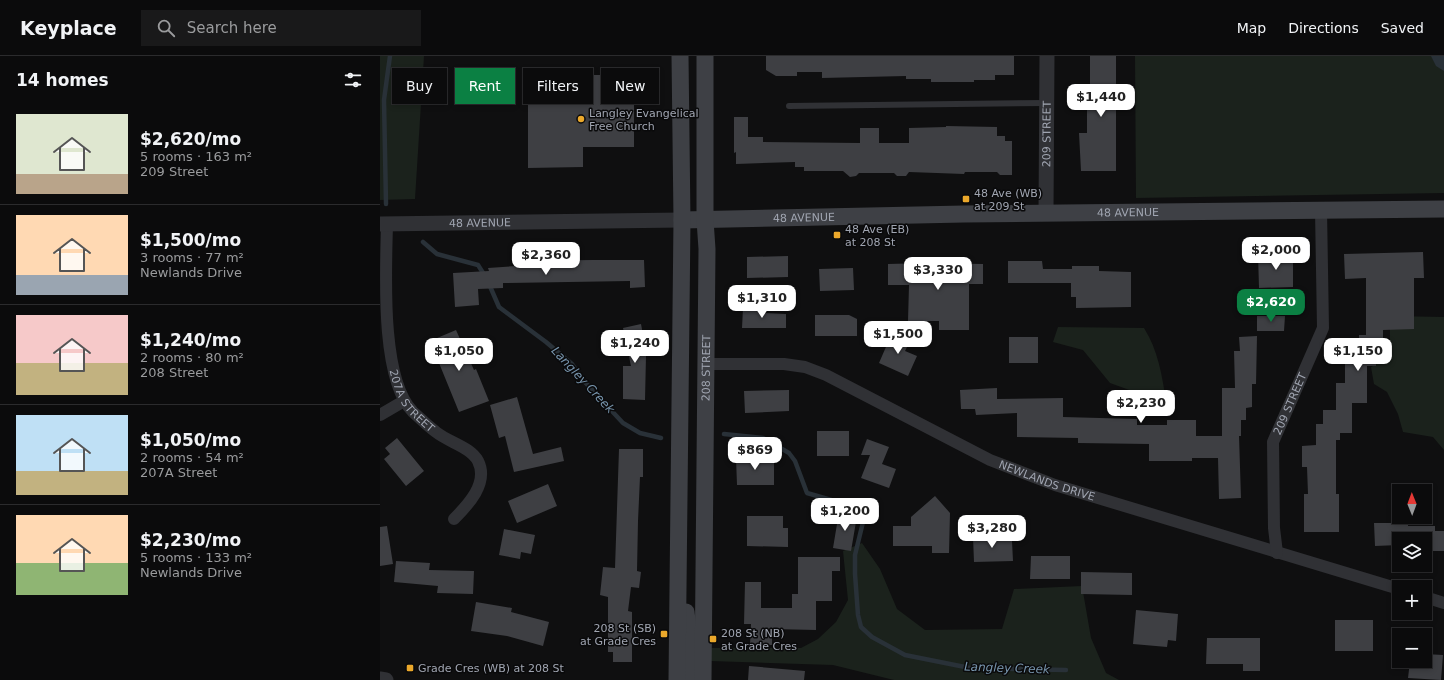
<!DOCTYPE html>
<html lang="en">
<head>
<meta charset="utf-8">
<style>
	:root { --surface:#0b0b0c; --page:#19191a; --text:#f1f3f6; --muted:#9a9b9d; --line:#2b2b2d; --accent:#0b8043 }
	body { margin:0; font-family:"DejaVu Sans",sans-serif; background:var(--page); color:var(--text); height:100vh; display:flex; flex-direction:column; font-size:15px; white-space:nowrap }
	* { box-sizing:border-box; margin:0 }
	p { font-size:13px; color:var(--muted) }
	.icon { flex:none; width:22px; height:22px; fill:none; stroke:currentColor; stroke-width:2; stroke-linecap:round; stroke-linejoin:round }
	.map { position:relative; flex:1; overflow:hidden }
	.sheet { display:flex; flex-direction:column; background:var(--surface); width:380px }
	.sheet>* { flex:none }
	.hud { position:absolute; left:12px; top:12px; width:380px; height:36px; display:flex; gap:8px }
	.needle { width:26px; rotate:359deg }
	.controls { position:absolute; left:1012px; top:428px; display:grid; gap:8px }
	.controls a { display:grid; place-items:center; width:40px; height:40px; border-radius:0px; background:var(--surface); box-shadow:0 2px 6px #0003,0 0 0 1px var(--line); font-size:20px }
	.price { position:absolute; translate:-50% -34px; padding:0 9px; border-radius:8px; background:#fff; color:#222; font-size:13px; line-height:26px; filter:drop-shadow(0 1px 2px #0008) }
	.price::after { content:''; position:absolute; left:50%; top:24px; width:12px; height:9px; margin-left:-6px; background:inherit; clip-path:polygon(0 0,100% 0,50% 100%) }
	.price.selected { background:var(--accent); color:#fff }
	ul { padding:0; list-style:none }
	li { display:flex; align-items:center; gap:12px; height:100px; padding:0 16px }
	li+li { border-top:1px solid var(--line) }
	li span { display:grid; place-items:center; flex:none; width:112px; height:80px; border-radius:0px; color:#555 }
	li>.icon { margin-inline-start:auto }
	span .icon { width:48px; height:48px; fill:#fffc; stroke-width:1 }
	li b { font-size:17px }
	h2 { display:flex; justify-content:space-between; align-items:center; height:48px; padding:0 16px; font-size:17px }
	.tag { padding:0 14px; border-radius:0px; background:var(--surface); box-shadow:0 2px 6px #0003,0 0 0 1px var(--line); font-size:14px; line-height:36px }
	.tag.selected { background:var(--accent); color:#fff }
	header { display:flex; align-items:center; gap:24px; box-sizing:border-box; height:56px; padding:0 20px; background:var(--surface); border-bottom:1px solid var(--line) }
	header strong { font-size:19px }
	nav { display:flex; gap:22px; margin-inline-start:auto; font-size:14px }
	.search { width:280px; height:36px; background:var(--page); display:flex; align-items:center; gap:10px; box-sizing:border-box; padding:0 14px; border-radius:0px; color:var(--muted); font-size:15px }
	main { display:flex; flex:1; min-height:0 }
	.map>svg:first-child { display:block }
</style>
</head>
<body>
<header>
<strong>Keyplace</strong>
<div class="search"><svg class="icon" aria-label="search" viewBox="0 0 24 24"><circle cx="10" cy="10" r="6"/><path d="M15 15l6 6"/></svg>Search here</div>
<nav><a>Map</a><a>Directions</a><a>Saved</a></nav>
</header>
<main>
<section class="sheet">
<h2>14 homes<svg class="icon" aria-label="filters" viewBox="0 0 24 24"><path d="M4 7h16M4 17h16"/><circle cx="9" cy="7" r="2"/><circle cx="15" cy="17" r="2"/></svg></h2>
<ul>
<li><span style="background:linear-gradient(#dfe7d0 75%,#b9a48a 0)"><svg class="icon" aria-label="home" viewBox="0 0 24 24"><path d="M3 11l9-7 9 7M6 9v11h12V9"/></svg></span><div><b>$2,620/mo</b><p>5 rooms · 163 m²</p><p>209 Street</p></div></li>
<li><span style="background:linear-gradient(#ffd9b3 75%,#9aa5b1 0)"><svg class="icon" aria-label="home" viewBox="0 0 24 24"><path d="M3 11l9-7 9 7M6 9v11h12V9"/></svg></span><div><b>$1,500/mo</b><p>3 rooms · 77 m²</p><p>Newlands Drive</p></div></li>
<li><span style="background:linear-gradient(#f6c9c9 60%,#c2b280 0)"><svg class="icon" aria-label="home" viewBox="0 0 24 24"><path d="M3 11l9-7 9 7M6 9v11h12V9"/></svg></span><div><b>$1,240/mo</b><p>2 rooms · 80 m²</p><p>208 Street</p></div></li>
<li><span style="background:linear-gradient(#bfe0f5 70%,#c2b280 0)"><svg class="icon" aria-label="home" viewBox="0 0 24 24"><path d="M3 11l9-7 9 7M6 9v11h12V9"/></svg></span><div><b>$1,050/mo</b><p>2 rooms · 54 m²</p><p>207A Street</p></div></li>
<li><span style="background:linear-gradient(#ffd9b3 60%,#8fb573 0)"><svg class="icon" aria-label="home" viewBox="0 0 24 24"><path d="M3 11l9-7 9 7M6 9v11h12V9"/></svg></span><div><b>$2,230/mo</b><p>5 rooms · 133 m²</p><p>Newlands Drive</p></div></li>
</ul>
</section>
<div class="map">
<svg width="1064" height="624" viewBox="0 0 1064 624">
	<rect width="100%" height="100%" fill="#0f0f10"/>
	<path fill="#1b221c" d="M0,0H44L35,143L0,144Z
		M755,0H1064V137L756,142Z
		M1010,260L1064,261V394L1053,381L1023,376L1018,358L1007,336L994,328L991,311L1010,301Z
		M678,271L764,272C778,294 782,319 786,345L774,343L730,327L703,294L673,286Z
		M482,487L500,513L517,553L545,574L622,573L634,533L702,530L711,582L726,617L739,624H514L453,609L330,605V592H421L438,583L456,566L468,544L463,495Z"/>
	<path fill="#293138" d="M1051,0H1064V15L1056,10Z"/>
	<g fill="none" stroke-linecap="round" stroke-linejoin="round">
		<path stroke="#293138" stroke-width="4.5" d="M6,148L4,44L10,0
			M43,186L57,198L98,209L105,220
			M109,228L119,251L166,286L192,308L203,324L243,367L260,377L281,382
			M344,378L383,382L409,397L415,405L427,437L472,450L483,457L484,462L475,499V518L478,559L481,571L492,581L525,599L590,612L686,614"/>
	</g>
	<path fill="#3e3f43" d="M386,0H634V19H615V24H594V26H551V23H526V20L442,22V16H417V20H396L386,14Z
		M710,0H736V115H701L699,77H707V47H710Z
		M163,19H254V91H203V111L148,112V35H163Z
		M354,61H368V81H383V86L480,87V72H499V87H529V72L566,71V70L617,71V80H625V85H632V119H620L617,116H585L584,118L529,116L526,120H517L514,117H479L476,120L470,121L463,115H424V111H415V106L356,108V96L354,97Z
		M1043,196L1044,222H1034V273L1003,274V305H996V310H987V347H972V377H960V384H956V438H959V476H924V438H928L927,411H922V390L936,389V368H943V354H956V327H965V296H979V279H986V222L965,223L964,198Z
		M878,198H913V231L879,232Z
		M408,200V221L367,222V201Z
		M212,204H264L265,231L250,232V225L123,227V232L98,233L99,249L75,251L73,217L109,215L108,212L136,210V205Z
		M628,205H662L663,213H692V210H719V215L751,216V251L696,252V241H691V227H628Z
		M546,207L603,208V228H589V274H559V265H528L529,229H508V208Z
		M473,212L474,234L440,235L439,213Z
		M363,252H385V257L406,258V272H362Z
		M435,259H469L477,263V280H435Z
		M877,260H905L904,275H877Z
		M261,268L267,300H266L265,344L243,343V310H251L243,272Z
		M76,274L94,314L96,313L109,345L79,356L50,285Z
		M512,277L530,285L525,295L537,300L528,320L499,307Z
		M877,280L876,328H872V351L866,352V364H861V380H859L861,442L839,443L838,402H812V405H769V388L698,387V382L637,381V357L596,359L595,353H581L580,334L617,332V343L683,342V361L757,363V369H787V364H816V380H842V332H855L854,295H860L859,281Z
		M629,281H658V307H629Z
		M409,334V355L365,357L364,335Z
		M137,341L153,398L181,391L184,405L134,416L125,380L119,382L110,349Z
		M437,375H469V400H437Z
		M17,382L44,415L26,430L4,403L10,398L5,392Z
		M487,383L509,391L502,408L516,413L509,432L481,422L490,399H481Z
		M239,393H263V421H260L258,465L257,515L261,516L259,532L251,531L248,555L252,556V606H233V596H228V541L220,539L223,511L235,512Z
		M394,401V429H357L356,402Z
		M168,428L177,450L137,467L128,445Z
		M555,440L570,457L569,497H552V490H513V470H531V461Z
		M459,456L477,460L471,495L453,492Z
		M367,460H403V472H408V491L367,490Z
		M994,467H1028V470H1055V475H1064V495H1045V483H1019V489L995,490Z
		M7,470L13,508L0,510V471Z
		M124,473L155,479L151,498L141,496L140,503L119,499Z
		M624,480V485H632L633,505L594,506L593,481Z
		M651,500H690V523H650Z
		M418,501H460V515H452V545H436V574L392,573V589H370L371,568H364L365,526H381V552H412V538H418Z
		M16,505L50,507L49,514L94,515L93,538L57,537L58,530L14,526Z
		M701,516L752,517V539L701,538Z
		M96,546L132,552L131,556L169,566L163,590L127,580L91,575Z
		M756,554L798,558L796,585L788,584L787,591L753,588Z
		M955,564H993V595H955Z
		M827,582H880V615H863V608H826Z
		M1045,598L1063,599L1061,624L1028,622L1030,605H1045Z
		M369,610L425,615L424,624H368Z"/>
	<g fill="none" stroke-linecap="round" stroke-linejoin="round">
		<path stroke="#303135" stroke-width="6" d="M409,50L667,47"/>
		<g stroke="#303135" stroke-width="12">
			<path id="s1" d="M7,168C6,214 0,323 33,356C41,363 48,370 56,376C68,386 91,391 98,405C109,427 88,449 74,463"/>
			<path id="s2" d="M326,308H404L425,311L446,319L610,404L675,429L1019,533"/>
			<path d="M0,359L24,345"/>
			<path id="s3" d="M897,497L894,472L893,386L943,272L941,154"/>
			<path d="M1045,541L1064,547"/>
		</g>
		<g stroke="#303135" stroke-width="15">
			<path id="s4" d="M666,156L667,0"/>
			<path id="s5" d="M0,168L302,164"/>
			<path d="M0,623L6,624"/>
		</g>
		<g stroke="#3e4045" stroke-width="17">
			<path id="s6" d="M302,164L584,158L1064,153"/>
			<path d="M306,556L309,581V624"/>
			<path d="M297,624L302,164L300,0"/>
			<path id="s7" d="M323,624L327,193L325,164V0"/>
		</g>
	</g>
	<g fill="#eba82b" stroke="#0a0a0b" stroke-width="1.5">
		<circle cx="201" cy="63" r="4"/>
		<rect x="582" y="139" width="8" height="8" rx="2"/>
		<rect x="453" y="175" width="8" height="8" rx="2"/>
		<rect x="280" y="574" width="8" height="8" rx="2"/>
		<rect x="329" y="579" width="8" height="8" rx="2"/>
		<rect x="26" y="608" width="8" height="8" rx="2"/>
	</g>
	<g text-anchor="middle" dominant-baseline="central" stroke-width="3" stroke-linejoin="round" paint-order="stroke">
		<g font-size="11" fill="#a0a5b1" stroke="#0a0a0b" text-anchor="start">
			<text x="209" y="57">Langley Evangelical<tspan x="209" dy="13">Free Church</tspan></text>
			<text x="594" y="137">48 Ave (WB)<tspan x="594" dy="13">at 209 St</tspan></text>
			<text x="465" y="173">48 Ave (EB)<tspan x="465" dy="13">at 208 St</tspan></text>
			<text x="276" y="572" text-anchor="end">208 St (SB)<tspan x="276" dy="13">at Grade Cres</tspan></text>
			<text x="341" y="577">208 St (NB)<tspan x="341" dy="13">at Grade Cres</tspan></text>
			<text x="38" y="612">Grade Cres (WB) at 208 St</text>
		</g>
		<g font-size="11" fill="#a0a5b1" stroke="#0a0a0b">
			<text stroke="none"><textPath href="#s4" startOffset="78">209 STREET</textPath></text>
			<text stroke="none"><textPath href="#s6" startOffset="446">48 AVENUE</textPath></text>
			<text stroke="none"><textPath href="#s6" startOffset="122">48 AVENUE</textPath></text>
			<text stroke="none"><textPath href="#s5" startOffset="100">48 AVENUE</textPath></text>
			<text stroke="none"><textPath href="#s7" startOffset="312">208 STREET</textPath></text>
			<text stroke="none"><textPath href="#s1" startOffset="183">207A STREET</textPath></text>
			<text stroke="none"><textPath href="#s3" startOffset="153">209 STREET</textPath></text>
			<text stroke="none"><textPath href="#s2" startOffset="367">NEWLANDS DRIVE</textPath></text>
		</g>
		<g font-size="12" font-style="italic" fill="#7794ac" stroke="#0a0a0b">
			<text transform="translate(203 324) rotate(47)">Langley Creek</text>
			<text transform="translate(627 612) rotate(2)">Langley Creek</text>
		</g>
	</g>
</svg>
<div class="controls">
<a><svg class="needle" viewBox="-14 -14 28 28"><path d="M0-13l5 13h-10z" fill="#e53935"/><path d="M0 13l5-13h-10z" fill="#9a9b9d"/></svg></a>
<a><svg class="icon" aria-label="layers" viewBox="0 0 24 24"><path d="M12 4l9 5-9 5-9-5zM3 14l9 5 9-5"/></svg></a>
<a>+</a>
<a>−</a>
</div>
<b class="price" style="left:721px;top:62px">$1,440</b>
<b class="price" style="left:896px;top:215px">$2,000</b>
<b class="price" style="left:166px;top:220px">$2,360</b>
<b class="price" style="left:558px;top:235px">$3,330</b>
<b class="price" style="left:382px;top:263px">$1,310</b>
<b class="price selected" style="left:891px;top:267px">$2,620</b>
<b class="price" style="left:518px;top:299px">$1,500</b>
<b class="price" style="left:255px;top:308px">$1,240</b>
<b class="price" style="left:79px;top:316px">$1,050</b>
<b class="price" style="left:978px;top:316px">$1,150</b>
<b class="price" style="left:761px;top:368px">$2,230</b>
<b class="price" style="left:375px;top:415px">$869</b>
<b class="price" style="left:465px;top:476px">$1,200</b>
<b class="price" style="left:612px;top:493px">$3,280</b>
<div class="hud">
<a class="tag">Buy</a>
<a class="tag selected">Rent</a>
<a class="tag">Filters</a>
<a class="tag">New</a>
</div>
</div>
</main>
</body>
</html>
